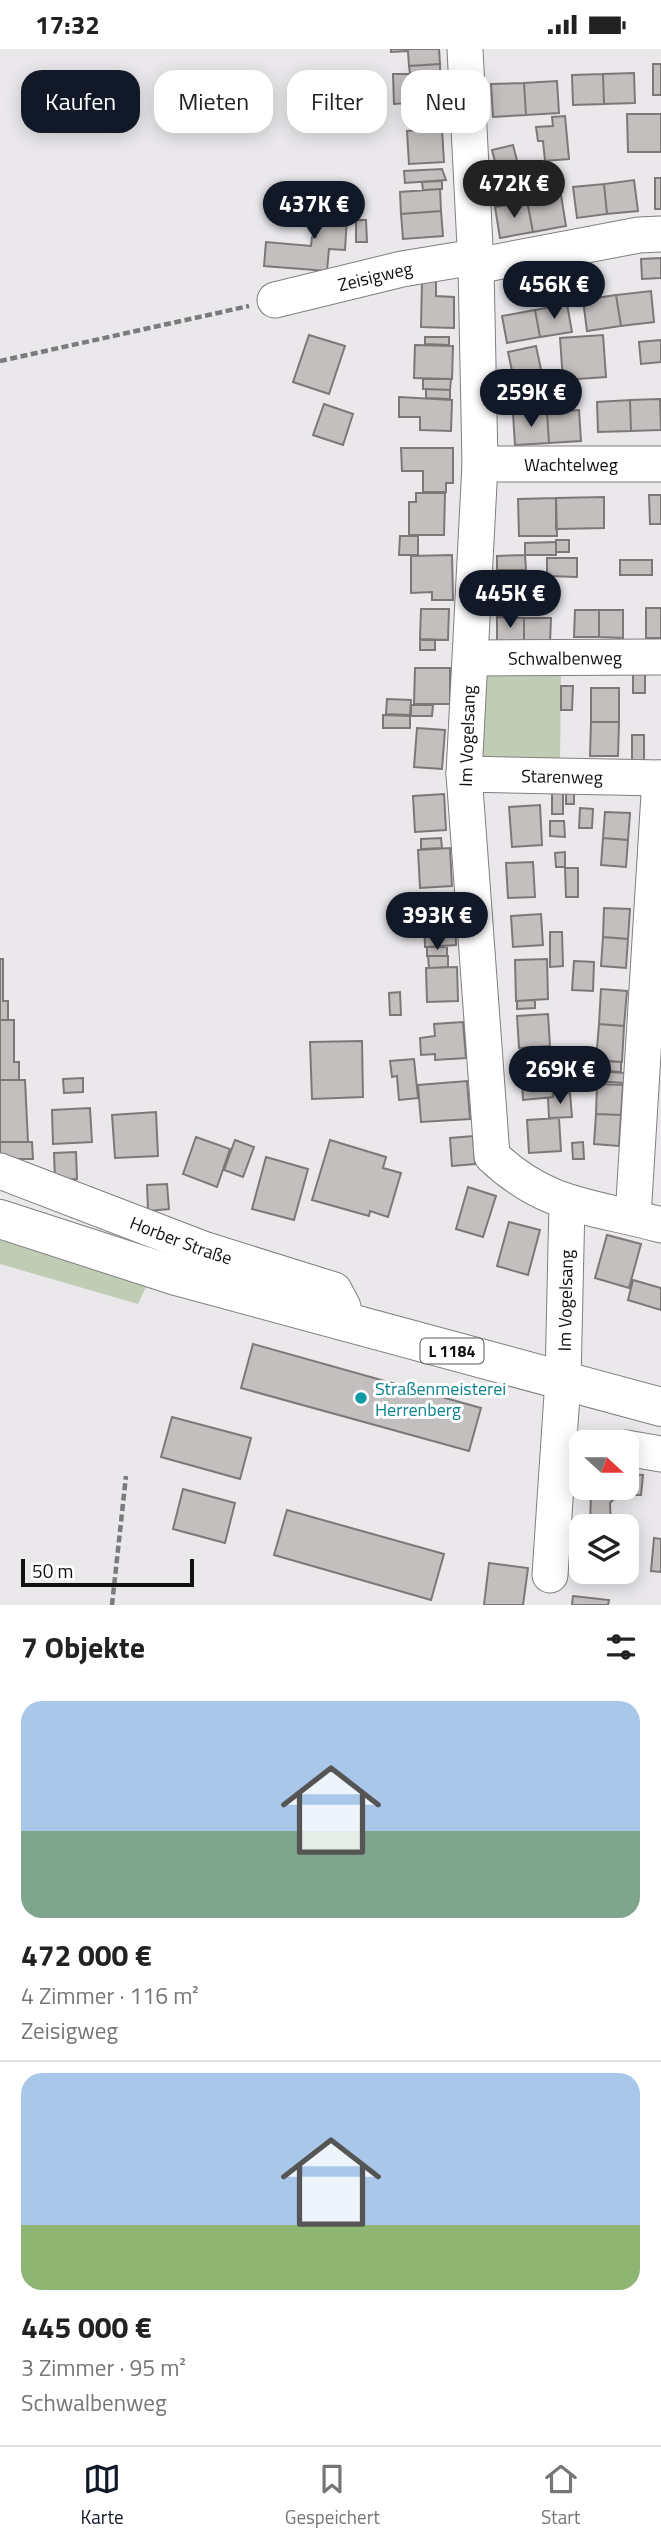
<!DOCTYPE html>
<html lang="de">
<head>
<meta charset="utf-8">
<style>
	:root { --surface:#fff; --page:#f2f2f2; --text:#222; --muted:#767676; --line:#e0e0e0; --accent:#111827 }
	body { margin:0; font-family:"Titillium Web",sans-serif; background:var(--page); color:var(--text); height:100vh; display:flex; flex-direction:column; font-size:26px; white-space:nowrap }
	* { box-sizing:border-box; margin:0 }
	p { font-size:23px; color:var(--muted) }
	.icon { flex:none; width:38px; height:38px; fill:none; stroke:currentColor; stroke-width:2; stroke-linecap:round; stroke-linejoin:round }
	.map { position:relative; height:1556px; overflow:hidden }
	.details { display:flex; flex-direction:column; background:var(--surface); flex:1 }
	.details>* { flex:none }
	.hud { position:absolute; left:21px; top:21px; width:620px; height:63px; display:flex; gap:14px }
	.needle { width:46px; rotate:111deg }
	.fabs { position:absolute; left:569px; top:1381px; display:grid; gap:14px }
	.fabs a { display:grid; place-items:center; width:70px; height:70px; border-radius:14px; background:var(--surface); box-shadow:0 4px 18px #0003; font-size:35px }
	.scale { position:absolute; left:21px; bottom:18px; width:173px; box-sizing:border-box; padding-left:7px; border:4px solid #111112; border-top:0; font-size:19px; line-height:24px; white-space:nowrap; color:#111112; -webkit-text-stroke:5px #fff; paint-order:stroke }
	.price { position:absolute; translate:-50% -60px; padding:0 16px; border-radius:24px; background:var(--accent); color:#fff; font-size:23px; line-height:46px; filter:drop-shadow(0 2px 4px #0008) }
	.price::after { content:''; position:absolute; left:50%; top:42px; width:21px; height:16px; margin-left:-10px; background:inherit; clip-path:polygon(0 0,100% 0,50% 100%) }
	.price.current { background:#222; color:#fff }
	ul { padding:0; list-style:none }
	li { display:grid; align-content:center; gap:14px; height:371px; padding:0 21px }
	li+li { border-top:2px solid var(--line) }
	li span { display:grid; place-items:center; height:217px; border-radius:21px; color:#555 }
	li>.icon { margin-inline-start:auto }
	span .icon { width:126px; height:126px; fill:#fffc; stroke-width:1 }
	li b { font-size:30px }
	h2 { display:flex; justify-content:space-between; align-items:center; height:84px; padding:0 21px; font-size:30px }
	.tag { padding:0 24px; border-radius:21px; background:var(--surface); box-shadow:0 4px 18px #0003; font-size:24px; line-height:63px }
	.tag.current { background:var(--accent); color:#fff }
	.status { display:flex; justify-content:space-between; align-items:center; height:49px; padding:0 35px; background:var(--surface); direction:ltr }
	.status svg { height:19px; fill:currentColor }
	.tab-bar { display:flex; justify-content:space-around; align-items:center; height:98px; border-top:2px solid var(--line); background:var(--surface); font-size:19px; color:var(--muted) }
	.tab-bar a { display:grid; justify-items:center; gap:4px }
	.tab-bar .current { color:var(--accent) }
	.map>svg:first-child { display:block }
</style>
</head>
<body>
<div class="status"><b>17:32</b><svg viewBox="0 0 49 12"><path d="M0 12V9h3v3zM5 12V6h3v6zM10 12V3h3v9zM15 12V0h3v12zM26 1h20v11H26zM47 4h2v5h-2z"/></svg></div>
<div class="map">
<svg width="661" height="1556" viewBox="0 0 661 1556">
	<rect width="100%" height="100%" fill="#eae8eb"/>
	<path fill="#c0cdb4" d="M489,619L561,620L560,715L488,713L479,707L484,628Z
		M0,1185L146,1238L138,1255L0,1215Z"/>
	<path fill="#c4bfbf" stroke="#7c7878" stroke-width="2" d="M391,0H439L440,15L409,17L408,2L391,3Z
		M440,15L441,52L394,55L393,25H410L409,17Z
		M653,15H661V46H653Z
		M634,24L635,54L604,55L603,25Z
		M603,25L604,55L573,56L572,26Z
		M557,32L559,64L526,66L524,34Z
		M524,34L526,66L493,68L491,35Z
		M369,39L371,65L351,66L350,40Z
		M627,65H661V103H628Z
		M565,67L569,110L545,112L543,92H538L536,78L553,77L552,68Z
		M442,80L444,113L409,115L407,82Z
		M513,96L519,119L498,124L492,101Z
		M442,120L446,131L405,134L404,122Z
		M655,129H661V160H655Z
		M634,131L638,162L607,165L604,135Z
		M442,132V140L423,141L422,133Z
		M604,135L607,165L577,169L573,138Z
		M440,140L441,162L401,165L400,143Z
		M561,146L566,177L533,183L527,152Z
		M318,150L348,152L345,201L329,200L327,222L264,217L266,193L311,197L312,188H316Z
		M527,152L533,183L500,189L495,158Z
		M441,162L443,187L403,190L401,165Z
		M356,171H366L367,193H356Z
		M661,209V229L642,230L641,210Z
		M422,231H436V247L454,248V279L421,278Z
		M651,242L654,273L621,277L616,246Z
		M616,246L621,277L587,282L583,251Z
		M567,255L572,283L540,288L535,261Z
		M535,261L540,288L507,294L502,267Z
		M309,286L345,297L329,345L293,333Z
		M603,286L606,328L563,331L560,289Z
		M425,288H449V296L425,295Z
		M661,291V313L641,315L639,293Z
		M415,296L453,297L452,330L414,329Z
		M536,297L542,325L514,331L508,303Z
		M423,330H451L450,341L423,340Z
		M426,340L450,341V350L426,349Z
		M399,348L452,351L451,382L420,381V368H399Z
		M660,350L661,381L631,382L630,351Z
		M630,351L631,382L598,383L597,353Z
		M324,355L353,365L343,396L313,386Z
		M579,361L581,392L549,394L547,363Z
		M547,363L549,394L515,396L513,365Z
		M401,399H453V434H446V443H423V422H402Z
		M416,444H445L444,486H409V453H416Z
		M649,446H661V475H650Z
		M604,448V479L556,480V449Z
		M556,449L557,487H519L518,450Z
		M400,487H418V506H399Z
		M556,491H569V503H556Z
		M556,493V506H525V494Z
		M452,506L453,551H432V543L411,544V507Z
		M525,506L526,521H497V507Z
		M547,509H577V528L547,527Z
		M620,511H652V526H620Z
		M646,559H661V589H646Z
		M421,560H449L448,591L420,590Z
		M575,561H599V588H574Z
		M599,561H623V589L599,588Z
		M497,568L524,569V594H497Z
		M524,569H551L550,594H524Z
		M420,591H435V601H420Z
		M415,619H450V655H414Z
		M633,619H645V644H633Z
		M561,637H573L572,661H561Z
		M591,639H619V673H591Z
		M387,650L411,651L410,666L386,665Z
		M411,656H433L432,667H411Z
		M383,666L410,667V679H383Z
		M591,673H619L618,707H590Z
		M417,679L445,681L442,720L414,718Z
		M632,686H644V716L632,715Z
		M552,739H563V765H552Z
		M566,740H574V755H566Z
		M444,745L446,781L415,783L413,747Z
		M540,756L542,796L512,798L509,758Z
		M580,759L593,760L592,779H579Z
		M605,763L630,764L628,791L603,789Z
		M550,772H564L565,788L550,787Z
		M441,789L442,799L421,800V790Z
		M603,789L628,791L626,818L601,816Z
		M450,799L452,837L420,839L418,801Z
		M565,803V818H556L555,804Z
		M533,813L535,848L508,849L506,814Z
		M565,819H578V848H566Z
		M604,859L630,860L628,890L603,888Z
		M424,863H455L456,896L425,898Z
		M541,865L543,896L513,898L511,867Z
		M550,883H562L563,917L550,918Z
		M603,888L628,890L626,919L601,917Z
		M427,898H447V907H427Z
		M428,907H448V918L429,919Z
		M0,910H3V952H8V971H0Z
		M547,910L548,950L516,952L515,911Z
		M574,912L594,913L593,942L572,941Z
		M457,918L458,952L427,953L426,919Z
		M601,940L627,942L624,977L599,975Z
		M400,943L401,966H390L389,944Z
		M535,951V959L517,960V952Z
		M548,965L550,997L519,999L517,967Z
		M0,971H14V1013H19V1031H0Z
		M463,973L466,1009L435,1011V1005L421,1006L420,989L435,987L434,975Z
		M599,975L624,977L622,1013L596,1011Z
		M362,992L363,1048L312,1050L310,993Z
		M414,1010L418,1049L399,1051L397,1027L392,1028L390,1012Z
		M550,1011L553,1048L523,1051L521,1013Z
		M597,1012L621,1013V1023L596,1021Z
		M593,1022L626,1024L625,1034L593,1032Z
		M83,1029V1043L64,1044L63,1030Z
		M0,1031H25L28,1093H0Z
		M467,1032L470,1070L421,1073L418,1036Z
		M597,1035L623,1036L621,1066L596,1065Z
		M570,1044L572,1068L549,1069L548,1049L553,1048V1045Z
		M90,1059L92,1093L53,1095L52,1061Z
		M156,1063L158,1107L115,1109L112,1066Z
		M596,1065L621,1066L619,1097L594,1095Z
		M559,1069L561,1102L529,1104L527,1071Z
		M473,1087L475,1115L452,1117L450,1089Z
		M196,1088L230,1100L217,1138L183,1125Z
		M235,1091L254,1098L243,1128L224,1121Z
		M330,1091L386,1108L383,1119L401,1124L388,1168L370,1162L369,1167L312,1151Z
		M0,1093H32L33,1110H0Z
		M583,1093L584,1110H573L572,1094Z
		M76,1103L77,1130L55,1131L54,1104Z
		M266,1108L308,1120L294,1171L252,1160Z
		M167,1135L169,1160L148,1162L147,1136Z
		M468,1138L496,1147L483,1188L456,1180Z
		M509,1173L540,1181L528,1226L497,1217Z
		M607,1186L641,1195L629,1239L595,1229Z
		M633,1231L661,1239V1261L628,1251Z
		M253,1295L481,1359L469,1402L241,1339Z
		M172,1368L251,1389L240,1430L161,1408Z
		M626,1425L643,1426L641,1446H618L610,1454L611,1477H590L591,1443L596,1438H626Z
		M183,1440L235,1454L225,1494L173,1480Z
		M287,1461L444,1505L431,1551L274,1506Z
		M654,1489L661,1490V1523L651,1522Z
		M489,1514L528,1519L523,1556H484Z
		M573,1547L609,1551L608,1556H572Z"/>
	<g fill="none" stroke-linecap="round" stroke-linejoin="round">
		<defs>
			<g id="minor">
				<path d="M465,0L476,217L480,415L464,725L492,1107C547,1159 593,1157 661,1176"/>
				<path d="M476,217L639,186L661,185"/>
				<path id="s1" d="M275,251L402,220L475,208"/>
				<path id="s2" d="M480,415H661"/>
				<path id="s3" d="M471,609L661,608"/>
				<path id="s4" d="M464,725L661,729"/>
				<path id="s5" d="M0,1122L206,1201L334,1241L343,1258L341,1273"/>
				<path d="M633,1168L660,729"/>
				<path d="M626,1399L661,1405"/>
				<path id="s6" d="M550,1526L563,1331L567,1154"/>
			</g>
			<path id="major" d="M0,1170L176,1227L661,1358"/>
		</defs>
		<use href="#minor" stroke="#817e81" stroke-width="37"/>
		<use href="#major" stroke="#817e81" stroke-width="40"/>
		<path stroke="#7b7a7c" stroke-width="4.5" stroke-dasharray="7 3.5" stroke-linecap="butt" d="M0,312L249,257
			M112,1556L126,1427"/>
		<use href="#minor" stroke="#fff" stroke-width="35"/>
		<use href="#major" stroke="#fff" stroke-width="38"/>
	</g>
	<circle fill="#0f9aa8" stroke="#fff" stroke-width="2.5" cx="361" cy="1349" r="7"/>
	<g text-anchor="middle" dominant-baseline="central" stroke-width="6" stroke-linejoin="round" paint-order="stroke">
		<rect fill="#fff" stroke="#585859" stroke-width="2" x="420.5" y="1289.5" width="63" height="25" rx="5"/>
		<g font-size="16" font-weight="bold" fill="#111112">
			<text x="452" y="1302">L 1184</text>
		</g>
		<g font-size="18" fill="#111112" stroke="#fff">
			<text stroke="none"><textPath href="#s1" startOffset="103">Zeisigweg</textPath></text>
			<text stroke="none"><textPath href="#s2" startOffset="91">Wachtelweg</textPath></text>
			<text stroke="none"><textPath href="#s3" startOffset="94">Schwalbenweg</textPath></text>
			<text transform="translate(467 687) rotate(-88)">Im Vogelsang</text>
			<text stroke="none"><textPath href="#s4" startOffset="98">Starenweg</textPath></text>
			<text stroke="none"><textPath href="#s5" startOffset="194">Horber Straße</textPath></text>
			<text stroke="none"><textPath href="#s6" startOffset="275">Im Vogelsang</textPath></text>
		</g>
		<g font-size="18" fill="#0d838f" stroke="#fff" text-anchor="start">
			<text x="375" y="1339">Straßenmeisterei<tspan x="375" dy="21">Herrenberg</tspan></text>
		</g>
	</g>
</svg>
<div class="fabs">
<a><svg class="needle" viewBox="-14 -14 28 28"><path d="M0-13l5 13h-10z" fill="#e53935"/><path d="M0 13l5-13h-10z" fill="#767676"/></svg></a>
<a><svg class="icon" aria-label="layers" viewBox="0 0 24 24"><path d="M12 4l9 5-9 5-9-5zM3 14l9 5 9-5"/></svg></a>
</div>
<div class="scale">50 m</div>
<b class="price current" style="left:514px;top:171px">472K €</b>
<b class="price" style="left:314px;top:192px">437K €</b>
<b class="price" style="left:554px;top:272px">456K €</b>
<b class="price" style="left:531px;top:380px">259K €</b>
<b class="price" style="left:510px;top:581px">445K €</b>
<b class="price" style="left:437px;top:903px">393K €</b>
<b class="price" style="left:560px;top:1057px">269K €</b>
<div class="hud">
<a class="tag current">Kaufen</a>
<a class="tag">Mieten</a>
<a class="tag">Filter</a>
<a class="tag">Neu</a>
</div>
</div>
<section class="details">
<h2>7 Objekte<svg class="icon" aria-label="filters" viewBox="0 0 24 24"><path d="M4 7h16M4 17h16"/><circle cx="9" cy="7" r="2"/><circle cx="15" cy="17" r="2"/></svg></h2>
<ul>
<li><span style="background:linear-gradient(#a9c7e8 60%,#7fa58c 0)"><svg class="icon" aria-label="home" viewBox="0 0 24 24"><path d="M3 11l9-7 9 7M6 9v11h12V9"/></svg></span><div><b>472 000 €</b><p>4 Zimmer · 116 m²</p><p>Zeisigweg</p></div></li>
<li><span style="background:linear-gradient(#a9c7e8 70%,#8fb573 0)"><svg class="icon" aria-label="home" viewBox="0 0 24 24"><path d="M3 11l9-7 9 7M6 9v11h12V9"/></svg></span><div><b>445 000 €</b><p>3 Zimmer · 95 m²</p><p>Schwalbenweg</p></div></li>
</ul>
</section>
<nav class="tab-bar">
<a class="current"><svg class="icon" aria-label="map" viewBox="0 0 24 24"><path d="M3 6l6-2 6 2 6-2v14l-6 2-6-2-6 2zM9 4v14M15 6v14"/></svg>Karte</a>
<a><svg class="icon" aria-label="saved" viewBox="0 0 24 24"><path d="M7 4h10v16l-5-4-5 4z"/></svg>Gespeichert</a>
<a><svg class="icon" aria-label="home" viewBox="0 0 24 24"><path d="M3 11l9-7 9 7M6 9v11h12V9"/></svg>Start</a>
</nav>
</body>
</html>
